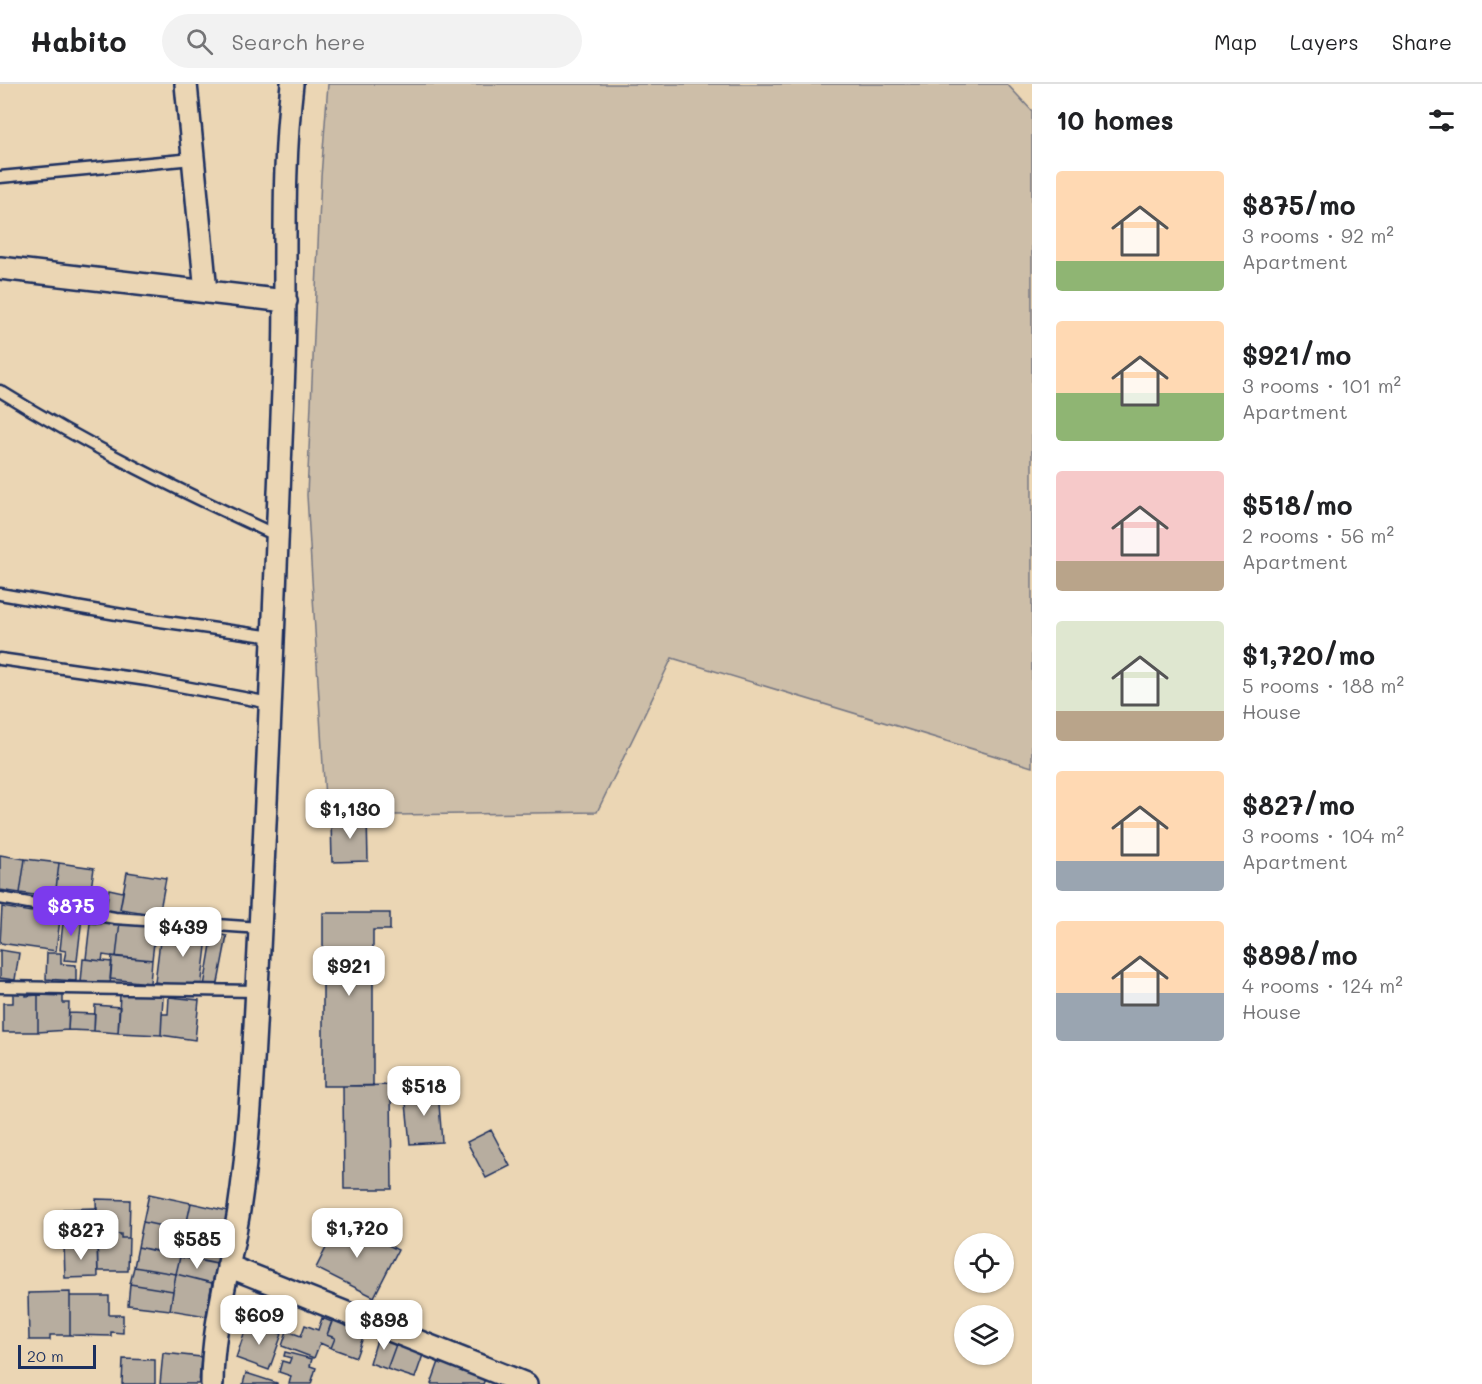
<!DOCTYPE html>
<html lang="en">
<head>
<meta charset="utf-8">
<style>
	:root { --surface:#fff; --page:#f2f2f2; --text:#202124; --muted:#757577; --line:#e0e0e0; --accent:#7c3aed }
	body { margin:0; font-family:Mali,sans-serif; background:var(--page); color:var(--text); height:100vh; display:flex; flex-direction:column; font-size:22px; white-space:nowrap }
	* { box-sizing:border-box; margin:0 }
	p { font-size:20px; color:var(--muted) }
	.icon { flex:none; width:33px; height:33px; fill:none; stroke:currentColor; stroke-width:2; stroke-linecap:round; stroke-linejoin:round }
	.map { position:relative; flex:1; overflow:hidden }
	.sheet { display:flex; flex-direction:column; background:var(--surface); width:450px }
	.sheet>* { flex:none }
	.fabs { position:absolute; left:954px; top:1149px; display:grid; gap:12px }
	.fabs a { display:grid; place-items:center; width:60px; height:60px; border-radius:50%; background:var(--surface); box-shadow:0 2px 4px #0004; font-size:30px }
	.scale { position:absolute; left:18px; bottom:15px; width:78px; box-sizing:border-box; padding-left:6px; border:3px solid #1b2f5e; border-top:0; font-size:16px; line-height:21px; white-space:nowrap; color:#1b2f5e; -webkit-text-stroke:4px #ebd6b4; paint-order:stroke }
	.price { position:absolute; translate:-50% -51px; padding:0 14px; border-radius:12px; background:#fff; color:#222; font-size:20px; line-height:39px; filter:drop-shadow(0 2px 3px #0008) }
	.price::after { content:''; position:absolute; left:50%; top:36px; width:18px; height:14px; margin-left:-9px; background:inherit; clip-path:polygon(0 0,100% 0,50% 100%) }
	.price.active { background:var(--accent); color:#fff }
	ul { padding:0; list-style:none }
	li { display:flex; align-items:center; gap:18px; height:150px; padding:0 24px }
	li span { display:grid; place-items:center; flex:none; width:168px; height:120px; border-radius:6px; color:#555 }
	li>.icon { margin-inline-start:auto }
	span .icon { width:72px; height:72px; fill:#fffc; stroke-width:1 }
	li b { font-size:26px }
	h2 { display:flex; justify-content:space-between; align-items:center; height:72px; padding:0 24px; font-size:26px }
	header { display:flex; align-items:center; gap:36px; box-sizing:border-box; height:84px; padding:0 30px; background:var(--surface); border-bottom:2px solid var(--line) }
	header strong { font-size:28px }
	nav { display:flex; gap:33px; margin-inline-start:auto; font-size:21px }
	.search { width:420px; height:54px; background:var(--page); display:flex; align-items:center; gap:15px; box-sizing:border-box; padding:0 21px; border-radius:33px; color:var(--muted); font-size:22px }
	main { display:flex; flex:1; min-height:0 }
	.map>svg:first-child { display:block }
</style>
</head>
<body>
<header>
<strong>Habito</strong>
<div class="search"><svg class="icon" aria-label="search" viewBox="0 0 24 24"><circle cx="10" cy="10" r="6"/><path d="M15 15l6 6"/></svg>Search here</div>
<nav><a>Map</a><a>Layers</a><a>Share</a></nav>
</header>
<main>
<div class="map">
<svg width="1032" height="1300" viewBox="0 0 1032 1300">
	<rect width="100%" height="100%" fill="#ebd6b4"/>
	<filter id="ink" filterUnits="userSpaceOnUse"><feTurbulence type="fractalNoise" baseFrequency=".0167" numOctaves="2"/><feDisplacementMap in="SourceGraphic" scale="12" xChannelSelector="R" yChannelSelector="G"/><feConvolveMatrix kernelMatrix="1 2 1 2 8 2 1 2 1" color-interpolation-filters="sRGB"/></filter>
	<g filter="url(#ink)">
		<path fill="#cdbea8" stroke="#747683" stroke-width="1.5" d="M328,0H1007L1032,27V683L672,574L597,728L326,732L307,411L321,93Z"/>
		<path fill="#b7ad9f" stroke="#1b2f5e" stroke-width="1.5" d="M367,734L368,777L332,778L331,735Z
			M0,771L25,775L20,809L0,806Z
			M25,775L59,779L55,814L20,809Z
			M59,779L94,784L91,805L85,804L84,810L74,809L73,815L55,814Z
			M127,788L166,794L159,831L120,825Z
			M109,805L123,808L120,825L126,826L125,834L105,830Z
			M2,823L31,828L32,823L61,827L56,867L0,859Z
			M323,829H390V846H373V1002H323Z
			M64,830L82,833L77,877L64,876L66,867L60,866Z
			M102,835L120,837L116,873L103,871L102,877L86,875L90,839L101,840Z
			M120,837L156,842L152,876L116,873Z
			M177,842L208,846L201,904L155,898L160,857L175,858Z
			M213,849L227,852L217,904L204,902Z
			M0,866L19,869L15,896L0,894Z
			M47,869H61V880L76,881V897L46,895Z
			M112,872L152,876L150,899L110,895Z
			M83,875L112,878L110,901L81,898Z
			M13,907H26V912L38,911V948H3V919H13Z
			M120,910L163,912L161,951L118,949Z
			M38,911L63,912V919H69L68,946L38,948Z
			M169,913L199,916L195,956L161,951L162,930H168Z
			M95,921L120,923L118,949L94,947Z
			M69,929L95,930L94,947L68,946Z
			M391,1001L392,1105H344L343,1002Z
			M438,1007L442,1058L410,1060L405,1009Z
			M491,1046L510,1082L486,1094L467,1058Z
			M149,1110L191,1119L185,1147L143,1138Z
			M96,1115L130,1116L129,1154H121V1150L97,1149Z
			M191,1119L228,1127L220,1164L183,1156Z
			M97,1124V1145H83V1152H72V1145H63V1125Z
			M340,1136L398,1166L374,1213L316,1184Z
			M143,1138L185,1147L183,1156L220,1164L217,1180L138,1163Z
			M63,1145H72V1152H83V1145H97V1160L64,1161Z
			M97,1149L121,1150V1154H129L128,1187H98Z
			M97,1160L98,1193L65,1194L64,1161Z
			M138,1163L180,1173L176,1190L134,1183Z
			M180,1173L217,1180L212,1199L176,1190Z
			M134,1183L176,1190L173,1207L130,1200Z
			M176,1190L212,1199L206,1232L170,1226Z
			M130,1200L173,1207L170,1226L128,1221Z
			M266,1205L298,1217L287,1247L249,1234L256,1215L261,1217Z
			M70,1208V1251H50V1256H29L28,1209Z
			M70,1212H109V1231H123V1249L111,1248V1252L70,1251Z
			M334,1231L367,1242L356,1273L331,1264L335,1254L327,1251Z
			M322,1234L332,1238L327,1251L335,1254L331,1264L320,1259L314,1274L282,1262L287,1247L301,1252L305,1241L318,1246Z
			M248,1238L282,1250L269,1286L236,1274Z
			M379,1249L398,1255L387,1285L370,1279Z
			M398,1255L425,1265L415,1294L387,1285Z
			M285,1268L312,1275L310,1282L316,1284L311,1300H289L291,1292L279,1288L282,1277L289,1279L291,1274L284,1272Z
			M163,1269L201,1273L199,1300H160Z
			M123,1275L155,1276V1300H122Z
			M440,1275L482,1290L480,1293L485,1295L483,1300H431Z
			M246,1289L277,1299V1300H243Z"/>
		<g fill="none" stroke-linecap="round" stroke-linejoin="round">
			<defs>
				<path id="lane" d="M0,93L193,75
					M0,307C90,363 182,408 278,452
					M0,510L146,535L273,553
					M0,575L147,596L270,619
					M0,814L115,834L260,844
					M0,903L257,907"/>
				<path id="street" d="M186,0L206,208
					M0,184L286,217
					M228,1182L526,1300
					M212,1300C212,1241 230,1184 239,1126C250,1053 253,977 257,904C268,696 276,489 284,281C287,187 281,94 292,0"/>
			</defs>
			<use href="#lane" stroke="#1b2f5e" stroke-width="15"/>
			<use href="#street" stroke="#1b2f5e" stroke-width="26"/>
			<use href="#lane" stroke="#ebd6b4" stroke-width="10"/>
			<use href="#street" stroke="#ebd6b4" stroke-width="21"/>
		</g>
	</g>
</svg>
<div class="fabs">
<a><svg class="icon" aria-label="locate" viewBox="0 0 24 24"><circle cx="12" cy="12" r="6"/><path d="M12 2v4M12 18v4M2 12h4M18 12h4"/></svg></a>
<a><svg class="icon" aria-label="layers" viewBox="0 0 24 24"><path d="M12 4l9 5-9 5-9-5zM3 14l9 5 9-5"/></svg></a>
</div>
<div class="scale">20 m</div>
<b class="price" style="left:350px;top:756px">$1,130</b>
<b class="price active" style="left:71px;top:853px">$875</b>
<b class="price" style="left:183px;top:874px">$439</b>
<b class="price" style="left:349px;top:913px">$921</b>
<b class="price" style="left:424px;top:1033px">$518</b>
<b class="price" style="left:357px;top:1175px">$1,720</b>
<b class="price" style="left:81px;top:1177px">$827</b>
<b class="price" style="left:197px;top:1186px">$585</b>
<b class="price" style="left:259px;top:1262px">$609</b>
<b class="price" style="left:384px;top:1267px">$898</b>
</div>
<section class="sheet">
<h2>10 homes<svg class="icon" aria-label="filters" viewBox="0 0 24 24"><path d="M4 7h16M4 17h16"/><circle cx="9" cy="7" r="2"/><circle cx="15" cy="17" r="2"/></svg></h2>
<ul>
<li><span style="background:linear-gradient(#ffd9b3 75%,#8fb573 0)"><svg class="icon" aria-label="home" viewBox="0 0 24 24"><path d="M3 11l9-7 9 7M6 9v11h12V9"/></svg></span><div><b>$875/mo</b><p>3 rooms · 92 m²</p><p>Apartment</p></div></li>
<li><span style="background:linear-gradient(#ffd9b3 60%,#8fb573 0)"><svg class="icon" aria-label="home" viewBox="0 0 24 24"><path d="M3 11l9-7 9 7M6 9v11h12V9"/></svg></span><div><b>$921/mo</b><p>3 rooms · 101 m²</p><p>Apartment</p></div></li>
<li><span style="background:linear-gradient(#f6c9c9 75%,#b9a48a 0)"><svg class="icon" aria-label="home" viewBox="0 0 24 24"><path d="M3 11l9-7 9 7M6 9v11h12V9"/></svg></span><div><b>$518/mo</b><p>2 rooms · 56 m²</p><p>Apartment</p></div></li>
<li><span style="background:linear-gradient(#dfe7d0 75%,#b9a48a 0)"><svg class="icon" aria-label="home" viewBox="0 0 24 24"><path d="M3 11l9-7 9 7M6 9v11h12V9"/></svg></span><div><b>$1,720/mo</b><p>5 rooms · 188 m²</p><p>House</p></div></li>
<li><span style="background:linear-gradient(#ffd9b3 75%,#9aa5b1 0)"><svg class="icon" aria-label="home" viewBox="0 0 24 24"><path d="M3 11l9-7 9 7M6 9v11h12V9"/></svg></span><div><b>$827/mo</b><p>3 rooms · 104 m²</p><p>Apartment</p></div></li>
<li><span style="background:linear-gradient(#ffd9b3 60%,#9aa5b1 0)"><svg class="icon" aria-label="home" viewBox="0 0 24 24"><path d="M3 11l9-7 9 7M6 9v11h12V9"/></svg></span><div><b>$898/mo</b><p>4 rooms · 124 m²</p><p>House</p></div></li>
</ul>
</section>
</main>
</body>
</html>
